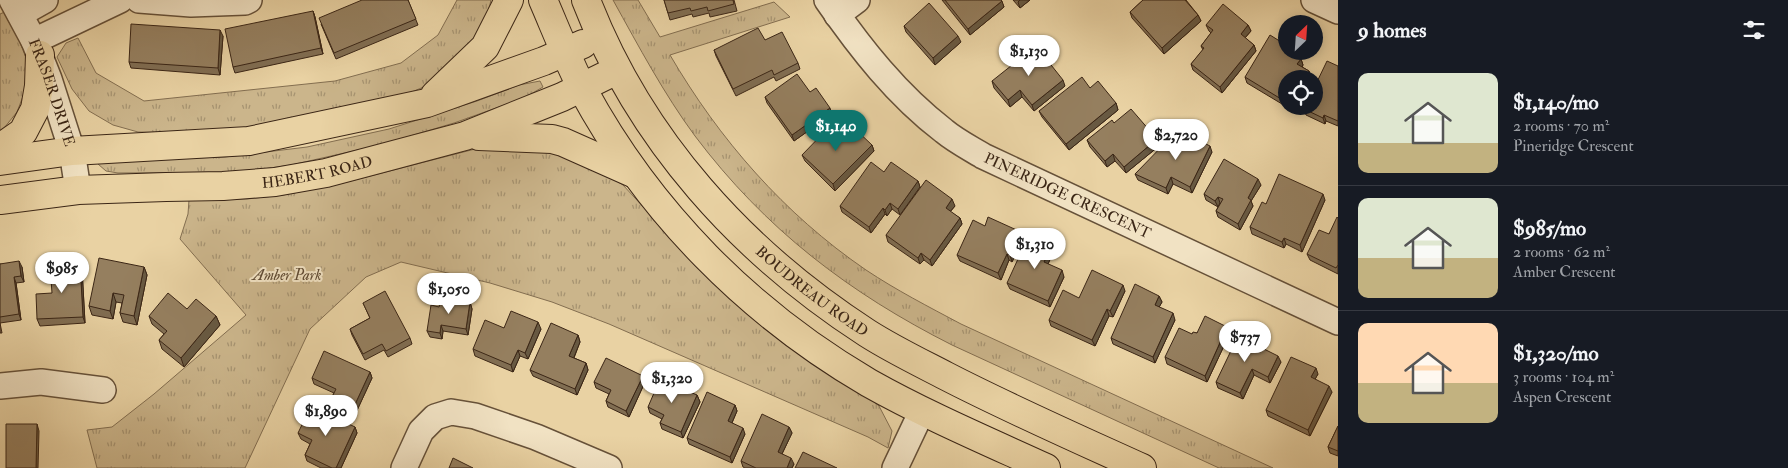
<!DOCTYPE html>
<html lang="en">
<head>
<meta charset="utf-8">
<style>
	:root { --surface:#171b24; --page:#20242c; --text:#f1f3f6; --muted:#9ea1a6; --line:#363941; --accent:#0f766e }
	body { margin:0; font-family:"IM FELL Double Pica",serif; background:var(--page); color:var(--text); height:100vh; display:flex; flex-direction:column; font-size:19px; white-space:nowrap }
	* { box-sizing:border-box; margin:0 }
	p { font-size:16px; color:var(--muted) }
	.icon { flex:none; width:28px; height:28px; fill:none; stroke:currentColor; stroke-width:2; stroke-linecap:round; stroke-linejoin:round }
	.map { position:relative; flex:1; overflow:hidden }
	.drawer { display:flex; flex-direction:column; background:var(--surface); width:450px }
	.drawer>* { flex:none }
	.needle { width:32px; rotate:25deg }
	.buttons { position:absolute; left:1278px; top:15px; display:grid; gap:10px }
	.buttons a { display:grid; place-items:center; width:45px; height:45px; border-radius:50%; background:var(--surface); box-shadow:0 2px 12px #0003; font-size:25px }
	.price { position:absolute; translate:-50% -42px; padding:0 11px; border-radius:18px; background:#fff; color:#222; font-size:16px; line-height:32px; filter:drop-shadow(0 1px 2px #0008) }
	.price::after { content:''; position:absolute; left:50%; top:30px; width:15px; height:11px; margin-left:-8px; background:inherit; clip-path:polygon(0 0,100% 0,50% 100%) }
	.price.active { background:var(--accent); color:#fff }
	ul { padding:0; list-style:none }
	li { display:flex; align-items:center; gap:15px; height:125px; padding:0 20px }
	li+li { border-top:1px solid var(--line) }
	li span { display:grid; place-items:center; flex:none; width:140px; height:100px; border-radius:10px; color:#555 }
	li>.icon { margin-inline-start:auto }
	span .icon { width:60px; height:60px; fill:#fffc; stroke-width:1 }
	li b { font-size:21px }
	h2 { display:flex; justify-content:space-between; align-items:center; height:60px; padding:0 20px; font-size:21px }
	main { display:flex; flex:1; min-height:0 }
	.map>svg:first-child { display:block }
</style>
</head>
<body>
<main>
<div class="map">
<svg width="1338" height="468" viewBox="0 0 1338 468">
	<defs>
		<pattern id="grass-tufts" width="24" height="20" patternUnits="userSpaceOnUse" patternTransform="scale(1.25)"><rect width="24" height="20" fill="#cbb58b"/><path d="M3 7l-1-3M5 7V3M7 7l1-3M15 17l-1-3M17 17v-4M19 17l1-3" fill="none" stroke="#a69371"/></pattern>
	</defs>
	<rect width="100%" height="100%" fill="#e9d2a3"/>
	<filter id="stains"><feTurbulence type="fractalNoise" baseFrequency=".004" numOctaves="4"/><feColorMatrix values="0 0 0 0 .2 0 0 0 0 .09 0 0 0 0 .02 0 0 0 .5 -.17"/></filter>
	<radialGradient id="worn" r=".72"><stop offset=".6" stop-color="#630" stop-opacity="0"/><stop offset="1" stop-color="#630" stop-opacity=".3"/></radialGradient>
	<path fill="url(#grass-tufts)" stroke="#836e50" d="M457,0H491L487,17L477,39L426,86L395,99L271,126L183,133L138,132L113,125L89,111L72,89L57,57L66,43L78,38L96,73L144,101L335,81L401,63L438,35Z
		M613,0H638L660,37L774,2L790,17L670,55C719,139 784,214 866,270C896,290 929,307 961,324L1273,468H1219L952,345C849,293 765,229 695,136C664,94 639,47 613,0Z
		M7,11L19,34L28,65L25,91L17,112L0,133V14Z
		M540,81L543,87L524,98L454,123L380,145L291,165L242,172L118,173L106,171L98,164V161H103L225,157L307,147L389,129L477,101L519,85Z
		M479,148H543L593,166L623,185L658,223L879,406L892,431L888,448L868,437L609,324L552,302L490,283L401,262L366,277L310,329L245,468H97L87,430L112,427L154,394L246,315L180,239L188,214L189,200L247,199L283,195L339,184Z"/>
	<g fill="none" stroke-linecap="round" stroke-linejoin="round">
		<defs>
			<g id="minor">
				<path id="s1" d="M12,0L34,41L49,79L72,151L78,190"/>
				<path d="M139,0L191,4L245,2L249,0"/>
				<path id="s2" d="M827,0C860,48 897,95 944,131C956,141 970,148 983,156L1338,322"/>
				<path d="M1314,0L1338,11"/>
				<path d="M20,14L45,0"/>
				<path d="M837,15L857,0"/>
				<path d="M34,41L120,0"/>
				<path d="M0,386L41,382L103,390"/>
				<path d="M404,468L421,431L435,417L451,412L475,416L536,437L609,468"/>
				<path d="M895,468L922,411"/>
			</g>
			<g id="major">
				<path d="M543,0C556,30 568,61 583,90C649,212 749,313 869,383C926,415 987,441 1046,468"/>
				<path id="s3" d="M586,0C640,140 742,252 867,333C892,349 919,362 946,376C1010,409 1076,438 1142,468"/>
				<path d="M435,95L485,47L509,0"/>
				<path d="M479,136L552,139L563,142L635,174"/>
				<path d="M0,148L23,132L35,109L39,86L40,55"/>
				<path d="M0,161L72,151L249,141L427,103L544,61L583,44"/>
				<path id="s4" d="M0,200L78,190L166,187L223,186L275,182L326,173L465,136L562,97L617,70"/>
			</g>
		</defs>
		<use href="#minor" stroke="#665139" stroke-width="28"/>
		<use href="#major" stroke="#3b2616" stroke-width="30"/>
		<use href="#minor" stroke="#f1e2c3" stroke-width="25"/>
		<use href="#major" stroke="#e9d2a3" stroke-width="28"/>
	</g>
	<path fill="#806d52" stroke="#3b2616" d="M408,0L418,25L336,59L321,24Z
		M664,0H734L737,11L710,17L709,13L693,17L692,14L670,20Z
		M942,0H1001L1004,7L970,35Z
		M1013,0H1030L1020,8Z
		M1143,0H1186L1198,15L1201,21L1164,54L1132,18L1130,12Z
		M313,11L315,17L323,54L235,73L233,67Z
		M1206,25H1248L1251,31L1245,38L1254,45L1256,51L1222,93L1193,70L1191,64L1203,50L1201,46L1211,33L1209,31Z
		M904,26L961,42L935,65L906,32Z
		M223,36L220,75L131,68L129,62Z
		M765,40L798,63L800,69L776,81L774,77L736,96L716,56L714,50Z
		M1294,55L1301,59L1303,65L1302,67L1309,71L1311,77L1310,79H1286V106H1294L1292,110L1247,83L1245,77Z
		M1338,66V126L1326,121L1325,124L1306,115L1304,109Z
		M992,81L1065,86L1034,111L1022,97L1010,107L994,88Z
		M1090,88L1116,103L1118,110L1069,150L1042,117L1039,111Z
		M810,92L832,114L794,141L767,103L765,97Z
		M1114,123L1159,146L1126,173L1115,161L1107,167L1090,147L1087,140Z
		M846,135L872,145L874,151L835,191L805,161L802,155Z
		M1199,139L1200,141L1212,152L1192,193L1173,184L1168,194L1138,180L1135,174L1176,141Z
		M884,172L918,181L920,187L900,215L892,209L887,216L885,214L871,233L842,212L840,206Z
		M1261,185L1251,201L1253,206L1240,230L1218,217L1216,211L1220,203L1218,207L1206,200L1204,194Z
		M1325,200L1302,252L1286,244L1284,248L1252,234L1250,227L1266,204Z
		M955,206L950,212L960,218L962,224L932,266L924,260L920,264L888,242L886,235Z
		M1338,218V274L1310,260L1307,254L1329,234Z
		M985,226L1021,232L1023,238L1012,262L1009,260L1001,280L960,261L957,255Z
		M1052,245L1054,251L1048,264L1064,277L1050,307L1010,289L1007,283Z
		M80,263L82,269L85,323L40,326L37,319Z
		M0,264L22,267L24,282L16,283L21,320L0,323L2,333H0Z
		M144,267L147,275L137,325L123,322L120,313L122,303L116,302L113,319L92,315L89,306Z
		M1125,291L1113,317L1109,316L1095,346L1051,326L1049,320L1079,298Z
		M1159,296L1162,302L1159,307L1175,320L1155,363L1113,344L1111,338Z
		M470,302L472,309L468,335L443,331L442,339L430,337L427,331L439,307Z
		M363,303L410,338L412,344L388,357L384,350L365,360L352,335L350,329L370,318Z
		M187,309L216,316L220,325L184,367L162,349L159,340L164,334L152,324L149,316Z
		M1227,327L1230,333L1207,382L1167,364L1165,357L1192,334Z
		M504,328L541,329L528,359L520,356L513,372L475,356L473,349Z
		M578,335L580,342L574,358L586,363L588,370L577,395L533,376L530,370Z
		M1264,349L1281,362L1270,383L1254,375L1243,399L1218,388L1216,382Z
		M370,372L372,378L353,419L331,409L329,403L334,393L314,384L312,378Z
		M1318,374L1315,379L1332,392L1310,436L1268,416L1266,410Z
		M643,376L645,382L629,417L608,407L606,401L609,394L596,388L594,382Z
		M697,395L700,402L683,438L662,429L660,423L662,419L650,413L648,407Z
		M735,405L737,411L732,423L745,434L732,463L689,444L687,438Z
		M1338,426V456L1330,453L1328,447Z
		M355,427L357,433L341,468H321L307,461L305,455L310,444L301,439L298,433Z
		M789,427L792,433L782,454L794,464L792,468H745L743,467L741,461Z"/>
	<path fill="#685942" stroke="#3b2616" d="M1020,0H1030L1020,8L1018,2Z
		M1002,1L1004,7L970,35L968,29Z
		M313,11L315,17L323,54L321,48Z
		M1198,15L1201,21L1164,54L1162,48Z
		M1248,25L1251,31L1243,40L1241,34Z
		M220,30L223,36L220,75L218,68Z
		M958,36L961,42L935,65L933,58Z
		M1254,45L1256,51L1222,93L1220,87Z
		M1291,51H1293L1295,55L1292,59L1290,53Z
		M1301,59L1303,65L1300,70L1297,64Z
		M1309,71L1311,77L1310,79H1305Z
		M1063,80L1065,86L1034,111L1032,105Z
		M1020,90L1022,97L1010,107L1008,100Z
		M1116,103L1118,110L1069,150L1066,144Z
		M830,108L832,114L794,141L792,135Z
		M1324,115L1326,121L1325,124L1323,118Z
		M1157,139L1159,146L1126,173L1124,167Z
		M872,145L874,151L835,191L833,184Z
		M1210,146L1212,152L1192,193L1190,187Z
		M1113,154L1115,161L1107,167L1105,161Z
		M1171,177L1173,184L1168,194L1166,188Z
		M1258,179L1261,185L1251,201L1253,206L1240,230L1238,224L1248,198Z
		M918,181L920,187L900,215L898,209Z
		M1323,194L1325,200L1302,252L1300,245Z
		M1218,197L1220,203L1218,207L1215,201Z
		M952,199L955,206L948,214L946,208Z
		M890,203L892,209L887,216L885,210Z
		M883,208L885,214L871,233L869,227Z
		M960,218L962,224L932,266L930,260Z
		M1021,232L1023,238L1012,262L1010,255Z
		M1284,238L1286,244L1284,248L1282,242Z
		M1052,245L1054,251L1046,268L1044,262Z
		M921,253L924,260L920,264L918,258Z
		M1007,254L1009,260L1001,280L998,273Z
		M19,261L22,267L24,282L21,276Z
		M80,263L82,269L85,323L83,317Z
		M144,267L147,275L137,325L134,316Z
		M1062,270L1064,277L1050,307L1048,301Z
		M14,277L16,283L21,320L19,314Z
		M1123,285L1125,291L1113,317L1110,311Z
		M113,293L116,302L113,319L110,311Z
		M1159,296L1162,302L1157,311L1155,305Z
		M470,302L472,309L468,335L466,329Z
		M1107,309L1109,316L1095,346L1092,340Z
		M1173,313L1175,320L1155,363L1153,357Z
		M216,316L220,325L184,367L181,358Z
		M538,322L541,329L528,359L525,353Z
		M441,325L443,331L442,339L440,333Z
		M1227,327L1230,333L1207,382L1205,376Z
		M578,335L580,342L572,362L569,356Z
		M518,350L520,356L513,372L511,365Z
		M1278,356L1281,362L1270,383L1268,377Z
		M586,363L588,370L577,395L575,389Z
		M1316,368L1318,374L1313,383L1311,377Z
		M1252,369L1254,375L1243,399L1240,393Z
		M370,372L372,378L353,419L351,413Z
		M643,376L645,382L629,417L626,411Z
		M1329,386L1332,392L1310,436L1308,430Z
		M697,395L700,402L683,438L681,432Z
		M735,405L737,411L730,427L728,421Z
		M37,424L39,431L38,468H36Z
		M355,427L357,433L341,468H336Z
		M789,427L792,433L780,458L778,452Z
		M743,428L745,434L732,463L730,457Z
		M791,458L794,464L792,468H787Z"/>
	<path fill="#957f5f" stroke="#3b2616" d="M362,0H408L416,19L334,53L319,18Z
		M664,0H733L734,4L708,11L707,7L691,11L690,8L668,13Z
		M945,0H1001L1002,1L968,29Z
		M1143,0H1185L1198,15L1162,48L1130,12Z
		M929,3L958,36L933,58L904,26Z
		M1223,4L1248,25L1241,34L1254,45L1220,87L1191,64L1204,48L1201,46L1213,30L1206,25Z
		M313,11L321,48L233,67L225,29Z
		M131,24L220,30L218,68L129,62Z
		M758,28L765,40L782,32L798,63L774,75L772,70L733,89L714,50Z
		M1270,35L1286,45V51H1291L1290,53L1301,59L1297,64L1309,71L1305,79H1286V102L1245,77Z
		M1036,46L1063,80L1032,105L1020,90L1008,100L992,81Z
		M1327,61L1338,66V121L1324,115L1323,118L1304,109L1305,106H1314V88Z
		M797,74L810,92L816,88L830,108L792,135L765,97Z
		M1082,77L1090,88L1098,81L1116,103L1066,144L1039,111Z
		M1131,109L1157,139L1124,167L1113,154L1105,161L1087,140L1112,120L1114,123Z
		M831,125L841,134L842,133L846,135L853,127L872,145L833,184L802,155Z
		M1181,130L1199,139L1198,140L1210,146L1190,187L1171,177L1166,188L1135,174L1170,138L1176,141Z
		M1224,159L1258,179L1248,198L1251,200L1238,224L1216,211L1223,199L1218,197L1215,201L1204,194Z
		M871,162L884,172L891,162L918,181L898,209L890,203L885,210L883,208L869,227L840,206Z
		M1279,174L1323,194L1300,245L1284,238L1282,242L1250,227L1262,202L1266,204Z
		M926,180L952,199L946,208L960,218L930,260L921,253L918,258L886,235Z
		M988,217L1021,232L1010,255L1007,254L998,273L957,255L973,220L985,226Z
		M1337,217L1338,218V265L1336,268L1307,254L1319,230L1329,234Z
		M1029,235L1052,245L1044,262L1062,270L1048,301L1007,283Z
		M99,258L144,267L134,316L120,313L124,295L113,293L110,311L89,306Z
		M19,261L21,276L14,277L19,314L0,317V264Z
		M80,263L83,317L37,319L36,294L52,293L50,265Z
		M1092,270L1123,285L1110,311L1107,309L1092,340L1049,320L1063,290L1079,298Z
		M1135,284L1159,296L1155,305L1173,313L1153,357L1111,338Z
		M385,291L410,338L386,351L382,344L363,354L350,329L370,318L363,303Z
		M168,293L187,309L196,299L216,316L181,358L159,340L167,331L149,316Z
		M441,298L470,302L466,329L441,325L440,333L427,331L431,305L439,307Z
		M511,311L538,322L525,353L518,350L511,365L473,349L485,320L504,328Z
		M1205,316L1227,327L1205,376L1165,357L1179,328L1192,334L1193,332L1197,333Z
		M551,323L578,335L569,356L586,363L575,389L530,370Z
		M1240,332L1262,343L1260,347L1278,356L1268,377L1252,369L1240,393L1216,382Z
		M324,351L370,372L351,413L329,403L336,389L312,378Z
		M1291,357L1316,368L1311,377L1329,386L1308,430L1266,410Z
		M606,358L643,376L626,411L606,401L611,390L594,382Z
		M660,379L697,395L681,432L660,423L664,415L648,407Z
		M707,392L735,405L728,421L743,428L730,457L687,438Z
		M311,406L355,427L336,468H332L305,455L312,440L298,433Z
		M762,414L789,427L778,452L791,458L787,468H756L741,461Z
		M6,424H37L36,468H6Z
		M1338,426V451L1328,447Z
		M803,452L837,468H795Z
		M453,458L473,468H449Z"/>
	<g text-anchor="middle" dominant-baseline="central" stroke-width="4" stroke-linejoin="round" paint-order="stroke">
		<g font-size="15" fill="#3b2616" stroke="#f1e2c3">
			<text stroke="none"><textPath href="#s1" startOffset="101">FRASER DRIVE</textPath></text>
			<text stroke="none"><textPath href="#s4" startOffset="319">HEBERT ROAD</textPath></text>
			<text stroke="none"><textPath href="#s2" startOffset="316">PINERIDGE CRESCENT</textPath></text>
			<text stroke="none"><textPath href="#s3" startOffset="374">BOUDREAU ROAD</textPath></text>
		</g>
		<g font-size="15" font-style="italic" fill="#5f4a33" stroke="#f1e2c3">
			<text x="287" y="275">Amber Park</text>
		</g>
	</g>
	<rect width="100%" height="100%" filter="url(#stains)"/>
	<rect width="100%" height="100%" fill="url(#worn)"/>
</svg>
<div class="buttons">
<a><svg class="needle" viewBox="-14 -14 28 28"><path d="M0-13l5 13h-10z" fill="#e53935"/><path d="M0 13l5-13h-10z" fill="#9ea1a6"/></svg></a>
<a><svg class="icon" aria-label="locate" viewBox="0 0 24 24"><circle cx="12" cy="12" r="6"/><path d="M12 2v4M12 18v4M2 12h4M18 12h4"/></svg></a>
</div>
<b class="price" style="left:1029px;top:77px">$1,130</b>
<b class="price active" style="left:836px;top:152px">$1,140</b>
<b class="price" style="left:1176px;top:161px">$2,720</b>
<b class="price" style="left:1035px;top:270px">$1,310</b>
<b class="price" style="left:62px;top:294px">$985</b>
<b class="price" style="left:449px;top:315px">$1,050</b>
<b class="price" style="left:1245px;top:363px">$737</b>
<b class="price" style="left:672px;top:404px">$1,320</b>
<b class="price" style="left:326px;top:437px">$1,890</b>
</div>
<section class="drawer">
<h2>9 homes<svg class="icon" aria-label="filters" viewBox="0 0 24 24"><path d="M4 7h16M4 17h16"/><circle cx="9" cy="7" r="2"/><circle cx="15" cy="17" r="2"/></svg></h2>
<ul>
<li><span style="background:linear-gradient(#dfe7d0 70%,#c2b280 0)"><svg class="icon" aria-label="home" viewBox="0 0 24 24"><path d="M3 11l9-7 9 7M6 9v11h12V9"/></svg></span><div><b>$1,140/mo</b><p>2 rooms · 70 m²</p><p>Pineridge Crescent</p></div></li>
<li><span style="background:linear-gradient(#dfe7d0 60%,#c2b280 0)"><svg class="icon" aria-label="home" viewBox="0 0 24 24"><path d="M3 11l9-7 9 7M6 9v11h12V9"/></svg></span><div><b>$985/mo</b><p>2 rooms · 62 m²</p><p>Amber Crescent</p></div></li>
<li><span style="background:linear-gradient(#ffd9b3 60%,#c2b280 0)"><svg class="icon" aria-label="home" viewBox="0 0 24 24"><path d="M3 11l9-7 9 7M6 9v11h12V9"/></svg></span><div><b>$1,320/mo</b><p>3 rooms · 104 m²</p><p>Aspen Crescent</p></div></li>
</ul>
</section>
</main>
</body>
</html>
